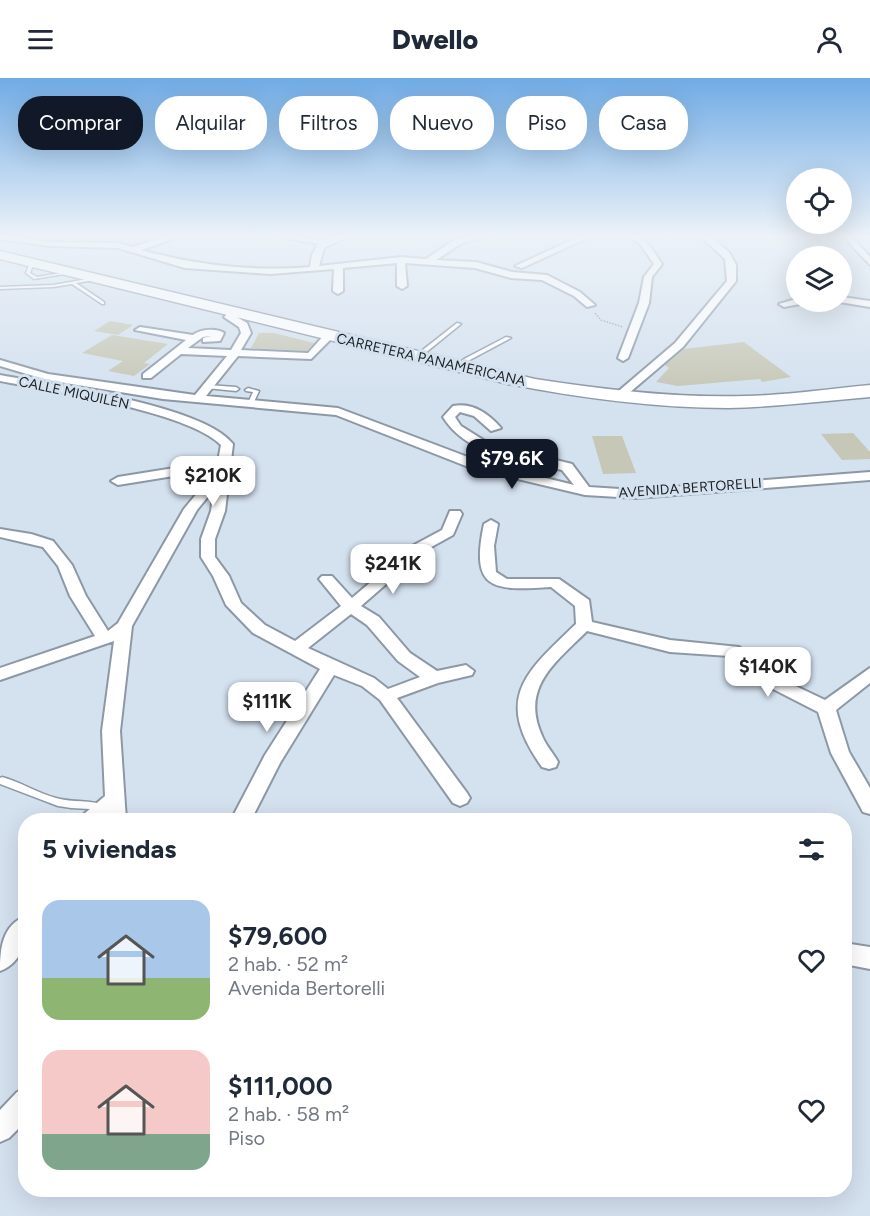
<!DOCTYPE html>
<html lang="es">
<head>
<meta charset="utf-8">
<style>
	:root { --surface:#fff; --page:#f6f6f7; --text:#1f2937; --muted:#747a83; --accent:#111827 }
	body { margin:0; font-family:Figtree,sans-serif; background:var(--page); color:var(--text); height:100vh; display:flex; flex-direction:column; font-size:22px; white-space:nowrap }
	* { box-sizing:border-box; margin:0 }
	p { font-size:20px; color:var(--muted) }
	.icon { flex:none; width:33px; height:33px; fill:none; stroke:currentColor; stroke-width:2; stroke-linecap:round; stroke-linejoin:round }
	.map { position:relative; flex:1; overflow:hidden }
	.drawer { position:absolute; left:18px; top:735px; width:834px; height:384px; display:flex; flex-direction:column; background:var(--surface); border-radius:24px; box-shadow:0 6px 24px #0002 }
	.drawer>* { flex:none }
	.banner { position:absolute; left:18px; top:18px; width:834px; height:54px; display:flex; gap:12px }
	.tools { position:absolute; left:786px; top:90px; display:grid; gap:12px }
	.tools a { display:grid; place-items:center; width:66px; height:66px; border-radius:50%; background:var(--surface); box-shadow:0 6px 24px #0002; font-size:30px }
	.price { position:absolute; translate:-50% -51px; padding:0 14px; border-radius:12px; background:#fff; color:#222; font-size:20px; line-height:39px; filter:drop-shadow(0 2px 3px #0008) }
	.price::after { content:''; position:absolute; left:50%; top:36px; width:18px; height:14px; margin-left:-9px; background:inherit; clip-path:polygon(0 0,100% 0,50% 100%) }
	.price.current { background:var(--accent); color:#fff }
	ul { padding:0; list-style:none }
	li { display:flex; align-items:center; gap:18px; height:150px; padding:0 24px }
	li span { display:grid; place-items:center; flex:none; width:168px; height:120px; border-radius:18px; color:#555 }
	li>.icon { margin-inline-start:auto }
	span .icon { width:72px; height:72px; fill:#fffc; stroke-width:1 }
	li b { font-size:26px }
	h2 { display:flex; justify-content:space-between; align-items:center; height:72px; padding:0 24px; font-size:26px }
	.chip { padding:0 21px; border-radius:24px; background:var(--surface); box-shadow:0 6px 24px #0002; font-size:21px; line-height:54px }
	.chip.current { background:var(--accent); color:#fff }
	header { display:flex; justify-content:space-between; align-items:center; height:78px; padding:0 24px; background:var(--surface); font-size:27px; font-weight:800 }
	.map>svg:first-child { display:block }
</style>
</head>
<body>
<header><svg class="icon" aria-label="menu" viewBox="0 0 24 24"><path d="M4 6h16M4 12h16M4 18h16"/></svg>Dwello<svg class="icon" aria-label="person" viewBox="0 0 24 24"><circle cx="12" cy="8" r="4"/><path d="M4 21q1-7 8-7t8 7"/></svg></header>
<div class="map">
<svg width="870" height="1138" viewBox="0 0 870 1138">
	<rect width="100%" height="100%" fill="#d4e1ef"/>
	<path fill="#c6c7b6" d="M110,243L133,247L118,257L94,253Z
		M259,255H274L314,265L307,273L251,270Z
		M112,257L168,266L144,285L150,286L134,298L108,293L123,283L82,275Z
		M744,264L791,299L762,304L760,301L678,308L656,304L669,290L665,287L684,271Z
		M853,355L870,374V381L842,382L821,356Z
		M592,358H622L636,395L603,396Z"/>
	<g fill="none" stroke-linecap="round" stroke-linejoin="round">
		<defs>
			<path id="lane" d="M32,183L34,184L30,195L37,199L74,193L76,194L34,201L26,195L30,184Z
				M99,199L101,200V201L76,205L104,224V226H102L72,206L53,209L0,211V209L53,207Z
				M457,245L461,246L419,280H415V278Z
				M506,259L511,260L468,283L460,290L455,289L464,281Z
				M208,307L236,309L239,311L236,313L206,310V308Z
				M248,310L259,313L253,326L248,325L253,314L246,313L245,312Z
				M2,699C21,704 37,715 56,720C73,725 90,721 107,728L109,731L107,734L104,735L90,731L71,730L58,728L0,706V700Z"/>
			<path id="street" d="M175,156H187L141,172C196,187 254,194 310,189L312,177L318,166L265,156L324,162L346,156V159L324,170L319,188L401,179L426,181L456,161L495,156L462,165L436,182L476,184L512,194L547,197L580,214L595,227L587,229L574,218L542,202L511,200L475,190L405,185L407,208L402,211L397,208V185L343,190V213L338,216L333,213L334,191L270,196L185,190L118,170L49,168L0,161V157L49,164L118,165L132,169Z
				M585,156H596L522,190L515,188Z
				M626,156C645,156 652,171 662,186L652,199L649,225L628,280L623,283L618,280L639,225L644,199L654,186L640,166Z
				M662,156H671L667,158Z
				M698,156H707L729,174L736,187V203L683,269L622,321H614V317L675,265L727,203L725,181Z
				M841,156H849L870,179V187Z
				M806,173L814,178H803Z
				M842,219L870,223V229L839,224Z
				M796,221L801,224L800,226L784,229L779,226Z
				M234,230L239,233L235,238L247,245L251,255L241,272L308,275L326,255L335,257L311,281L238,278L206,318L338,330L481,384L574,407L562,392C520,382 468,379 443,339L453,328C472,324 489,336 501,350L491,353L474,338L460,334L455,339L461,348L488,365L572,386L589,409L635,412L870,394V402L635,420L585,417L471,390L336,337L163,321L47,302L0,288V282L48,296L195,317L227,278L181,276L151,300H143V296L186,262L135,252L140,249L193,257C200,251 217,250 224,255L220,263L203,264V260L211,258L203,259L188,270L231,272L241,255L239,249L224,239Z
				M0,297C52,307 203,327 233,366L225,433L215,461V479L229,498L241,525L265,547L295,563L341,528L319,501L322,498H332L352,520L414,467L442,452L450,433H460L462,436L453,457L424,473L361,528L379,539L410,575L437,593L466,587L474,593L472,597L438,605L397,620L467,715L470,720L467,725L460,728L453,725L380,622L362,608L334,597L280,685L251,742H231L265,677L320,591L253,555L226,527L213,498L201,479V461L211,433L214,411L197,432L132,548L120,653L126,742H81L84,736L105,718L102,653L114,563L0,602V590L95,558L70,518L58,488L43,469L0,459V451L31,456L53,463L72,487L86,518L108,553L118,545L184,431L217,391L118,407L111,403L118,399L218,383L221,367C187,333 51,313 0,303ZM351,536L367,547L398,583L420,599L388,611L374,600L308,570Z
				M491,442L498,446L494,468L496,494L507,501H559L589,522L592,544L670,562L739,569L785,603L825,622L870,590V605L836,632L849,674L870,710V736L863,734L831,675L818,634L773,611L729,578L670,574L587,553C555,585 519,610 543,660C547,669 554,676 558,684L556,689L549,691L542,689C493,620 525,595 576,546L575,528L551,509C492,513 470,512 484,446Z
				M26,838C26,860 24,884 0,893C0,871 2,847 26,838Z
				M844,865L870,869V891L844,886Z
				M26,1010V1043L9,1060L0,1064V1032L17,1014Z"/>
			<path id="primary" d="M0,173L535,301C605,312 675,320 746,318C788,317 829,311 870,307V319C823,323 775,329 728,330C654,330 581,320 508,306L0,181Z"/>
		</defs>
		<use href="#lane" stroke="#8d98a5" stroke-width="3"/>
		<use href="#street" stroke="#8d98a5" stroke-width="4"/>
		<use href="#primary" stroke="#8d98a5" stroke-width="3"/>
		<path stroke="#949ea9" stroke-width="1.5" stroke-dasharray="1.5 1.5" stroke-linecap="butt" d="M595,235L601,242L623,249"/>
		<use href="#lane" fill="#fff" fill-rule="evenodd"/>
		<use href="#street" fill="#fff" fill-rule="evenodd"/>
		<use href="#primary" fill="#fff" fill-rule="evenodd"/>
	</g>
	<linearGradient id="sky" x2="0" y2="1"><stop stop-color="#70abe5"/><stop offset="0.5" stop-color="#ecf2f8"/><stop offset="1" stop-color="#ecf2f8" stop-opacity="0"/></linearGradient>
	<rect width="870" height="315" fill="url(#sky)"/>
	<g text-anchor="middle" dominant-baseline="central" stroke-width="6" stroke-linejoin="round" paint-order="stroke">
		<g font-size="14" fill="#1a1f23" stroke="#d4e1ef">
			<text transform="translate(431 282) rotate(13)">CARRETERA PANAMERICANA</text>
			<text transform="translate(74 315) rotate(12)">CALLE MIQUILÉN</text>
			<text transform="translate(690 410) rotate(-4)">AVENIDA BERTORELLI</text>
		</g>
	</g>
</svg>
<div class="tools">
<a><svg class="icon" aria-label="locate" viewBox="0 0 24 24"><circle cx="12" cy="12" r="6"/><path d="M12 2v4M12 18v4M2 12h4M18 12h4"/></svg></a>
<a><svg class="icon" aria-label="layers" viewBox="0 0 24 24"><path d="M12 4l9 5-9 5-9-5zM3 14l9 5 9-5"/></svg></a>
</div>
<b class="price current" style="left:512px;top:412px">$79.6K</b>
<b class="price" style="left:213px;top:429px">$210K</b>
<b class="price" style="left:393px;top:517px">$241K</b>
<b class="price" style="left:768px;top:620px">$140K</b>
<b class="price" style="left:267px;top:655px">$111K</b>
<div class="banner">
<a class="chip current">Comprar</a>
<a class="chip">Alquilar</a>
<a class="chip">Filtros</a>
<a class="chip">Nuevo</a>
<a class="chip">Piso</a>
<a class="chip">Casa</a>
</div>
<section class="drawer">
<h2>5 viviendas<svg class="icon" aria-label="filters" viewBox="0 0 24 24"><path d="M4 7h16M4 17h16"/><circle cx="9" cy="7" r="2"/><circle cx="15" cy="17" r="2"/></svg></h2>
<ul>
<li><span style="background:linear-gradient(#a9c7e8 65%,#8fb573 0)"><svg class="icon" aria-label="home" viewBox="0 0 24 24"><path d="M3 11l9-7 9 7M6 9v11h12V9"/></svg></span><div><b>$79,600</b><p>2 hab. · 52 m²</p><p>Avenida Bertorelli</p></div><svg class="icon" aria-label="heart" viewBox="0 0 24 24"><path d="M12 20l-8-8c-3-5 5-10 8-4 3-6 11-1 8 4z"/></svg></li>
<li><span style="background:linear-gradient(#f6c9c9 70%,#7fa58c 0)"><svg class="icon" aria-label="home" viewBox="0 0 24 24"><path d="M3 11l9-7 9 7M6 9v11h12V9"/></svg></span><div><b>$111,000</b><p>2 hab. · 58 m²</p><p>Piso</p></div><svg class="icon" aria-label="heart" viewBox="0 0 24 24"><path d="M12 20l-8-8c-3-5 5-10 8-4 3-6 11-1 8 4z"/></svg></li>
</ul>
</section>
</div>
</body>
</html>
